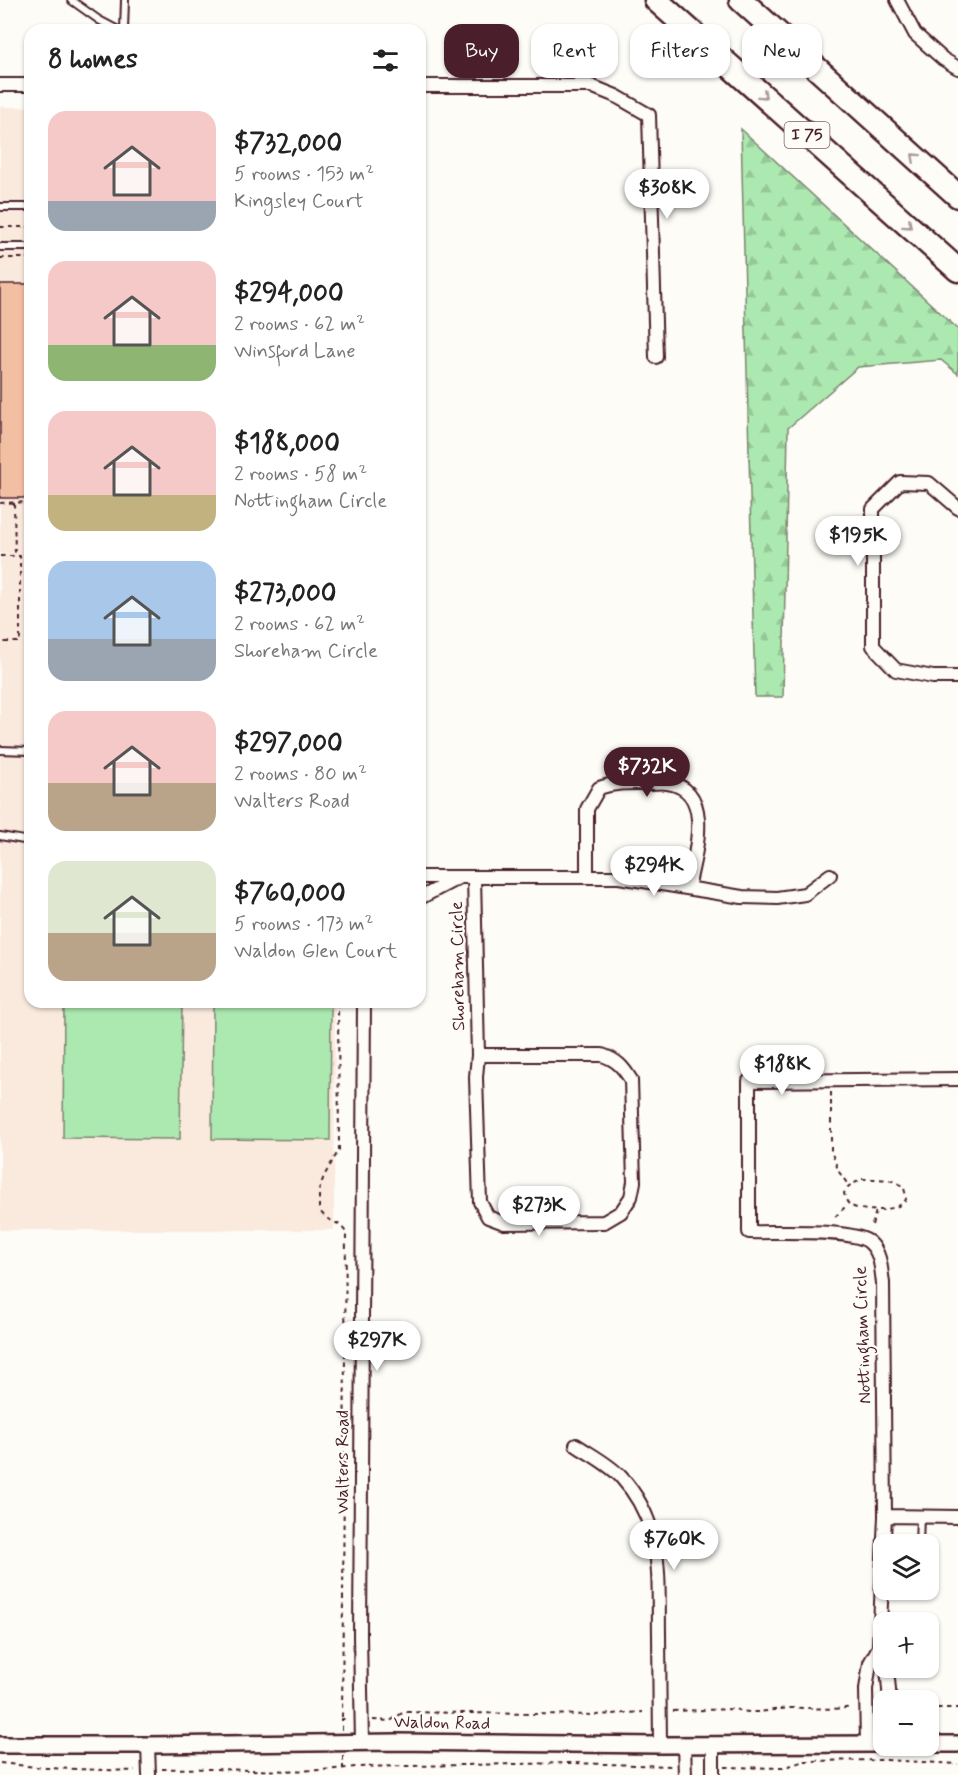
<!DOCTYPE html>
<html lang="en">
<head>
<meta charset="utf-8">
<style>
	:root { --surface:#fff; --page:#f2f2f2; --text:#222; --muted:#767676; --accent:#4a1f2b }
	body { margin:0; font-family:Mynerve,sans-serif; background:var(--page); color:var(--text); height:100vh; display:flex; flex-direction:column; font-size:22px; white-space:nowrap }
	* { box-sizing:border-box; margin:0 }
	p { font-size:20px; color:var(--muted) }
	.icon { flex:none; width:33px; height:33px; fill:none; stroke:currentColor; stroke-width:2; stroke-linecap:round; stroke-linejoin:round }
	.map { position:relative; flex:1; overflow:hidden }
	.panel { position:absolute; left:24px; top:24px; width:402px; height:984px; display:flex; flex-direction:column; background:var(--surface); border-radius:18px; box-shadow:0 2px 4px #0004 }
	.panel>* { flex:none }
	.hud { position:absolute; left:444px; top:24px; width:423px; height:54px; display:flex; gap:12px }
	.tools { position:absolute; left:873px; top:1534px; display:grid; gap:12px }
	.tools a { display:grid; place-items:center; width:66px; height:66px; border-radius:12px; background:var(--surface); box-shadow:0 2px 4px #0004; font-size:30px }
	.price { position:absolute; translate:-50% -51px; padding:0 14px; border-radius:21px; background:#fff; color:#222; font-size:20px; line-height:39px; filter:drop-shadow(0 2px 3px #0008) }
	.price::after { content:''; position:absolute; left:50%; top:36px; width:18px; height:14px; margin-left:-9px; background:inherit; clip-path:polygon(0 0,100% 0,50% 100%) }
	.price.on { background:var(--accent); color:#fff }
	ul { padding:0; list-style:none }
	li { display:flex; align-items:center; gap:18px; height:150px; padding:0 24px }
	li span { display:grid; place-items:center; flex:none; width:168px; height:120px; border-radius:18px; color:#555 }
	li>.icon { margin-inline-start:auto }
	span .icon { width:72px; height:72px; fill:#fffc; stroke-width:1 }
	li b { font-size:26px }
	h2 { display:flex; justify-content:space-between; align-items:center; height:72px; padding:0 24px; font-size:26px }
	.pill { padding:0 21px; border-radius:18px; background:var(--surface); box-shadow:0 2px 4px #0004; font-size:21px; line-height:54px }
	.pill.on { background:var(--accent); color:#fff }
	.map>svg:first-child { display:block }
</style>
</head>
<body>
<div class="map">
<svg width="958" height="1775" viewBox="0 0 958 1775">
	<defs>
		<pattern id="forest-firs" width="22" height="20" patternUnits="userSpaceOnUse" patternTransform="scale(1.5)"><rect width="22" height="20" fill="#ace9b0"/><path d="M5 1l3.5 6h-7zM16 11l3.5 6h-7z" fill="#96c798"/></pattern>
	</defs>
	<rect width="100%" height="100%" fill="#fdfcf7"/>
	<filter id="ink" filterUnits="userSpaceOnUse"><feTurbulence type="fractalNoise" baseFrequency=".0167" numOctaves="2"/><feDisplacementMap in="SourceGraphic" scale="12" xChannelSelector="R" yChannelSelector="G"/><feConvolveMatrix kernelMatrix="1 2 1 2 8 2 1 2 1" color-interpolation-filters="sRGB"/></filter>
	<g filter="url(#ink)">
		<path fill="#faeade" d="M0,107H30V1002H335L334,1230H0Z"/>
		<path fill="#ace9b0" stroke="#7b846e" stroke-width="1.5" d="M64,1002H182L180,1139L63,1138Z
			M213,1002H331L330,1140L212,1139Z"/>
		<path fill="url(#forest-firs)" stroke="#7b846e" stroke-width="1.5" d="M741,129L958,329V374L941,360L858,367L788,428L783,697H755Z"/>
		<path fill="#f2bfa3" stroke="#4a1f2b" stroke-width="1.5" d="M0,284H30V498H0Z"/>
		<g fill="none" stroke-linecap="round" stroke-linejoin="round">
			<defs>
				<path id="service" d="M71,0L99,20L118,30
					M124,30L125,0
					M0,207H30
					M0,247H30
					M0,750L30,751
					M0,836L30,841
					M919,1545L920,1516
					M881,1596L892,1590"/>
				<path id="minor" d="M897,0L915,34L943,59L958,68
					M0,85H30
					M420,86H591L616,96L649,115L656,357
					M958,508L929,483L900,482L873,509V646L896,670L933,677H958
					M587,876V809L599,788C615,782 631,783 649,783C655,783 662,782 668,783C716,790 694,858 688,888
					M420,877H460L420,898
					M460,877H619L742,897L777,898L805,894L830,875
					M474,877L478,1055L476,1077L480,1202L488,1217L504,1223L604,1222L621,1212L631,1197L634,1182L631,1080C623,1067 617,1060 602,1055H478
					M576,1445C591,1455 609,1464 621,1477C664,1524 658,1575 659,1634C659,1671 660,1708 660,1745
					M885,1516L958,1517
					M879,1647L885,1516L883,1283C881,1269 881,1253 870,1243C855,1228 773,1233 749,1232V1081L958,1079
					M887,1668L890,1701
					M362,1742L360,1636L364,1002
					M867,1744L866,1689L870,1663L879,1647L884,1657
					M148,1745L149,1775
					M684,1745L685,1775
					M713,1745V1775"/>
				<path id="tertiary" d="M928,1744H958
					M0,1745H148L396,1742L660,1745L884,1744"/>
				<path id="motorway" d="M656,0L958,270
					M741,0L958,196"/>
			</defs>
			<use href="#service" stroke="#4a1f2b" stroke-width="10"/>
			<use href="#minor" stroke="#4a1f2b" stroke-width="16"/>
			<use href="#tertiary" stroke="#4a1f2b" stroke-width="20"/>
			<use href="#motorway" stroke="#4a1f2b" stroke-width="27"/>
			<path stroke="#4a1f2b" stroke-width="2" stroke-dasharray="4.5 4.5" stroke-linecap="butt" d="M0,227H30
				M0,258H30
				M0,503L30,502
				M14,503L15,556
				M0,556H20V642H0
				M338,1002L339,1150L324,1176L319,1190V1210L326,1218L340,1225L346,1232L342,1719
				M831,1092V1151L839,1172L849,1186
				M862,1179C874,1179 902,1177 905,1192C906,1195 907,1198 905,1201C896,1212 861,1213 850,1205C846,1202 845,1197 844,1193L849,1186Z
				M835,1217L848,1204
				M872,1225L876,1211
				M928,1708H958
				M673,1711L735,1709C752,1716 773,1709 791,1708C812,1707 831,1711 852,1707
				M373,1720L390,1721L404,1712L596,1715L643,1712
				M342,1730V1719H349
				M343,1756V1768
				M0,1763L46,1768L135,1771
				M725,1767L783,1768L804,1761L887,1760L958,1764
				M162,1769C226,1767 291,1775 355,1767L572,1763L671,1766"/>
			<use href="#service" stroke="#fdfcf7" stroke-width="6"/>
			<use href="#minor" stroke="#fdfcf7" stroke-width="12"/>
			<use href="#tertiary" stroke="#fdfcf7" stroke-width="15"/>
			<use href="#motorway" stroke="#fdfcf7" stroke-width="22"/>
		</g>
		<defs><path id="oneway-chevron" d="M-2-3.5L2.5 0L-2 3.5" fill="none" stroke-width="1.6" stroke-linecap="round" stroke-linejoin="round" transform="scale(1.5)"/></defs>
		<g stroke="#ac999b">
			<use href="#oneway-chevron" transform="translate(763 95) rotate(42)"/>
			<use href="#oneway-chevron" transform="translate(915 157) rotate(-138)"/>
			<use href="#oneway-chevron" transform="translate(908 225) rotate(42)"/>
		</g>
	</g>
	<g text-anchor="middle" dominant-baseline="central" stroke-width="4.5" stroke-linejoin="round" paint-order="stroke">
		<rect fill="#fdfcf7" stroke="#806168" stroke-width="1.5" x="784.5" y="122" width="45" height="26" rx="4.5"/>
		<g font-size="16" font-weight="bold" fill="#4a1f2b">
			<text x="807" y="135">I 75</text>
		</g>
		<g font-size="18" fill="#4a1f2b" stroke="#fdfcf7">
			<text transform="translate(458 966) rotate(-91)">Shoreham Circle</text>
			<text transform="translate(863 1335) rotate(-92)">Nottingham Circle</text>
			<text transform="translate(343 1462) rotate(-90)">Walters Road</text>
			<text transform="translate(442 1723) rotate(1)">Waldon Road</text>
		</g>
	</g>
</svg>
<div class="tools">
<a><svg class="icon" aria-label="layers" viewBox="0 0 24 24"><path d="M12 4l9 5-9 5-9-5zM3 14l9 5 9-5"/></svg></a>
<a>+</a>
<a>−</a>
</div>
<b class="price" style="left:667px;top:220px">$308K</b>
<b class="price" style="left:858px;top:567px">$195K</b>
<b class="price on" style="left:647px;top:798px">$732K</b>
<b class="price" style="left:654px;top:897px">$294K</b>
<b class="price" style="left:782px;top:1096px">$188K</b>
<b class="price" style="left:539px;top:1237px">$273K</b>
<b class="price" style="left:377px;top:1372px">$297K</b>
<b class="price" style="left:674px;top:1571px">$760K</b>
<div class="hud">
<a class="pill on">Buy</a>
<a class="pill">Rent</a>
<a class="pill">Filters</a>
<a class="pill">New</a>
</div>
<section class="panel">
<h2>8 homes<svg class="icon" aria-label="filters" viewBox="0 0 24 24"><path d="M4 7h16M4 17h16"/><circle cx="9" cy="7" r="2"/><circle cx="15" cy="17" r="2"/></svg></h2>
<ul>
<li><span style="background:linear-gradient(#f6c9c9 75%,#9aa5b1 0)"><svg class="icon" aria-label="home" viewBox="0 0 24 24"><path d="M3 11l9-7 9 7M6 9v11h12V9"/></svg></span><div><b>$732,000</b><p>5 rooms · 153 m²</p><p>Kingsley Court</p></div></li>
<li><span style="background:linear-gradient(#f6c9c9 70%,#8fb573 0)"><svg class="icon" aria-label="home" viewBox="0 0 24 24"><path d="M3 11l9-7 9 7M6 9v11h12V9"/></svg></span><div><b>$294,000</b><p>2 rooms · 62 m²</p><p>Winsford Lane</p></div></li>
<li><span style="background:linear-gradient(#f6c9c9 70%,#c2b280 0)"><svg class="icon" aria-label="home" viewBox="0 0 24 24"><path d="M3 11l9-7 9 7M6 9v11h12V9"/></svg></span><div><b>$188,000</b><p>2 rooms · 58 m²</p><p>Nottingham Circle</p></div></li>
<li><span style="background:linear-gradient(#a9c7e8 65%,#9aa5b1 0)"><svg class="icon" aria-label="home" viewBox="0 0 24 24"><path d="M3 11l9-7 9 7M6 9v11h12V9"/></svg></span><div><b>$273,000</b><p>2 rooms · 62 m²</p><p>Shoreham Circle</p></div></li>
<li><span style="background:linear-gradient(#f6c9c9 60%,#b9a48a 0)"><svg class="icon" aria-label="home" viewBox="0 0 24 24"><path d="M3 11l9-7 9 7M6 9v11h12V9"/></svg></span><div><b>$297,000</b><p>2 rooms · 80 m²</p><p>Walters Road</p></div></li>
<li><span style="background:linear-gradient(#dfe7d0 60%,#b9a48a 0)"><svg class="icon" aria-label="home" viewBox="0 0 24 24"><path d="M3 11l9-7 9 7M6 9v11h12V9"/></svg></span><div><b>$760,000</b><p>5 rooms · 173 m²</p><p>Waldon Glen Court</p></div></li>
</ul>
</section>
</div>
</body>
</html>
